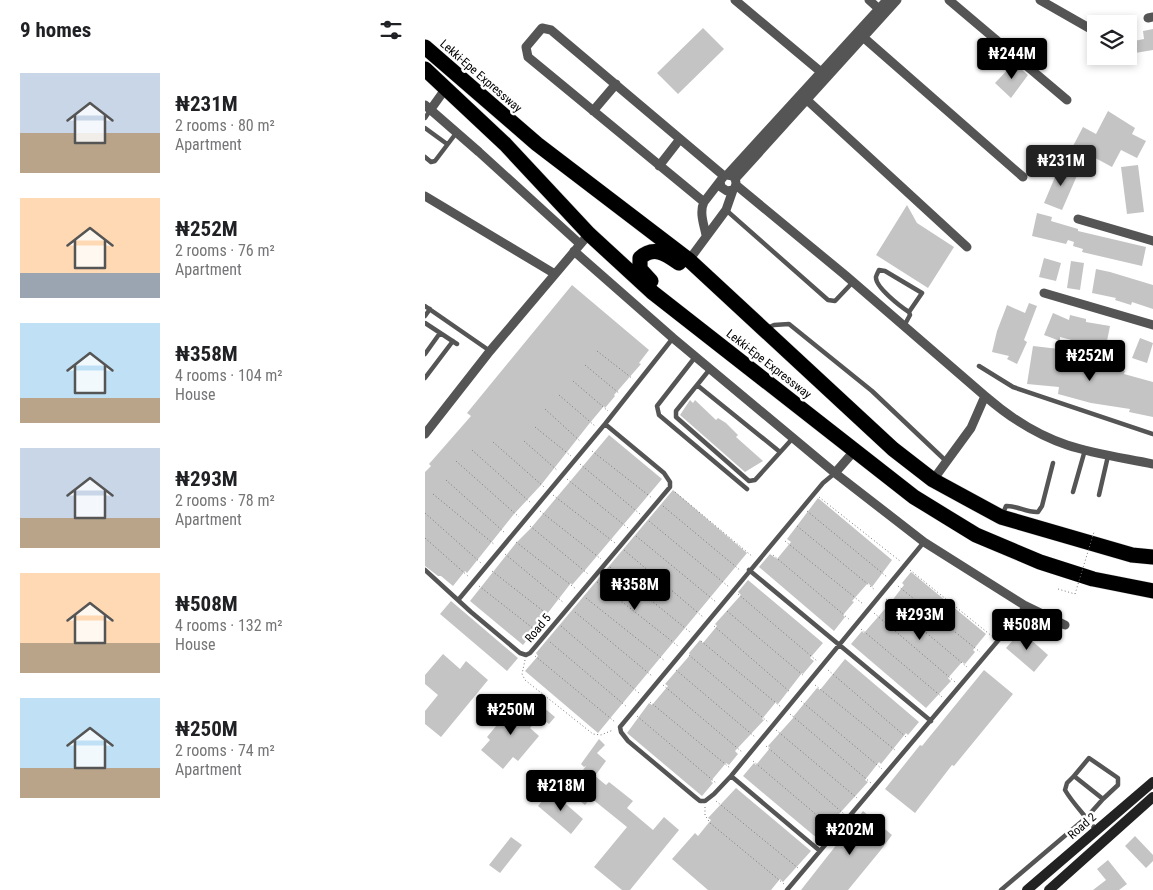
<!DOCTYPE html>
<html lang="en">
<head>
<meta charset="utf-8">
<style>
	:root { --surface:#fff; --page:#f6f6f6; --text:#202124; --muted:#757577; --accent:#000 }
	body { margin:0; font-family:"Roboto Condensed",sans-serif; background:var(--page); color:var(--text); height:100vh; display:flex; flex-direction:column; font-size:19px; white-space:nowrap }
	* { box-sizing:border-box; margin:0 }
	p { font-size:16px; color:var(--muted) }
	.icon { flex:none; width:28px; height:28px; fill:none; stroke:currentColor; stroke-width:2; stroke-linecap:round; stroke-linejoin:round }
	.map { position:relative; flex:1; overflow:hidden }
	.drawer { display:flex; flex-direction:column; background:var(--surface); width:425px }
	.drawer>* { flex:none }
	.controls { position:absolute; left:662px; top:15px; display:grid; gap:10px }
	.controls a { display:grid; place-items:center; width:50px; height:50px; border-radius:0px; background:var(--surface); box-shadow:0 2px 8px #0003; font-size:25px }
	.price { position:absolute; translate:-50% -42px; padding:0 11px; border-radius:5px; background:var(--accent); color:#fff; font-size:16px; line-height:32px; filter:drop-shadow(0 1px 2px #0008) }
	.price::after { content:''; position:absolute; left:50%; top:30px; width:15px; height:11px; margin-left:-8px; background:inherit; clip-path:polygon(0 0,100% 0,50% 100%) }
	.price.on { background:#222; color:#fff }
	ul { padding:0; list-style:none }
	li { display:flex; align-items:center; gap:15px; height:125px; padding:0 20px }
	li span { display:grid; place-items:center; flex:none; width:140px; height:100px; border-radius:0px; color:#555 }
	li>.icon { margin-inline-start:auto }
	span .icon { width:60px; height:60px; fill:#fffc; stroke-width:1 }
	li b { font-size:21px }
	h2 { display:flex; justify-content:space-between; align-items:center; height:60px; padding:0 20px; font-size:21px }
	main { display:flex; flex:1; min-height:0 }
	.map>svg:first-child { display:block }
</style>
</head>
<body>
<main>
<section class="drawer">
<h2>9 homes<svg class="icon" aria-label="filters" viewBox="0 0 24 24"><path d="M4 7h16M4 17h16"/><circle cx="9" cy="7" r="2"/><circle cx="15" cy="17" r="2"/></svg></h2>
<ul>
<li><span style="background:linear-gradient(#c9d6e8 60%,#b9a48a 0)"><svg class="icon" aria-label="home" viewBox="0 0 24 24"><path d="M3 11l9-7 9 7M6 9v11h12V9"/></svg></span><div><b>₦231M</b><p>2 rooms · 80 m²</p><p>Apartment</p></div></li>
<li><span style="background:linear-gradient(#ffd9b3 75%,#9aa5b1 0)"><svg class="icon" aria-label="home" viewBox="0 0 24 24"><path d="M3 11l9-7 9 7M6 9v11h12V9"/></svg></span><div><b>₦252M</b><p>2 rooms · 76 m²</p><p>Apartment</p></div></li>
<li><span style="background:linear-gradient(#bfe0f5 75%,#b9a48a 0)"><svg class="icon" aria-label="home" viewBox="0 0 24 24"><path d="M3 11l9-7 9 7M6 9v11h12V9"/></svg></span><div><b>₦358M</b><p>4 rooms · 104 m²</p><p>House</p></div></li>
<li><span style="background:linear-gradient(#c9d6e8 70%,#b9a48a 0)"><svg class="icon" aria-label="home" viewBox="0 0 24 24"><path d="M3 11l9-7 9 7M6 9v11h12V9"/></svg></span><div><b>₦293M</b><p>2 rooms · 78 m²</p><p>Apartment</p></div></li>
<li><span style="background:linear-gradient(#ffd9b3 70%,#b9a48a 0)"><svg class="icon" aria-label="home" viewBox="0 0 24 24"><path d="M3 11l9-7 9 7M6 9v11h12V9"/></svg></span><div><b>₦508M</b><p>4 rooms · 132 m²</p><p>House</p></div></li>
<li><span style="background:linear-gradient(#bfe0f5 70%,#b9a48a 0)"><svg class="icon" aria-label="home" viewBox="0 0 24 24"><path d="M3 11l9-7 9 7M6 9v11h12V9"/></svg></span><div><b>₦250M</b><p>2 rooms · 74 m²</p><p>Apartment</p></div></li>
</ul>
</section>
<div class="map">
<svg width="728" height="890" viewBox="0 0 728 890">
	<rect width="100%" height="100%" fill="#fff"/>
	<path fill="#c4c4c4" d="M278,28L299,49L253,94L232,73Z
		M728,29V50L704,54V42L719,39L718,31Z
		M589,63L603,75L586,98L570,83Z
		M683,111L710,128L707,134L721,141L712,158L696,150L687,167L648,146L658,127L671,134Z
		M636,163L654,171L637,210L619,203Z
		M713,165L719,212L702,214L696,167Z
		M482,205L492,223L529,247L503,288L451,255Z
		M612,213L627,217L626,221L653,229V231L721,247L717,266L657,252L658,249L648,246L649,242L643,240L641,244L607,236Z
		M619,258L636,263L631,281L614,277Z
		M646,261L659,263L655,290L642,288Z
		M671,269L685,272L728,285V309L707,302L706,305L690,300L691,298L667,293Z
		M147,285L224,350L214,363L216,364L189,395L190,396L180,408L179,406L164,424L116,485L89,514L42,573L40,571L28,586L16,576H13L0,566V472L6,466L4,464L46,416L42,413Z
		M604,303L612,306L599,340L602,342L592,364L582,359L584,356L567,352L572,331L582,305L600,313Z
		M628,313L644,320L645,315L661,319V322L685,326L680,351L661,347L662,344L635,337V341L619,335Z
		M715,338L728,343L722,363L707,358Z
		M608,346L634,349L633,354L669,363L668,366L700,371L699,374L728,382V417L704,412L705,409L666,403L633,394L634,387L602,384Z
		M265,400L268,403L270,400L291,420L293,418L301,423L313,435L311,437L338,461L320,472L255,415Z
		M184,435L237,479L161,569L147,585L146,583L98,645L45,601L91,543L106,528Z
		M248,490L322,553L173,733L100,671L113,656L111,653Z
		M393,498L467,560L447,587L443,583L427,601L429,602L418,615L420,617L409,631L334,567L345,554L352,559L366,542L362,539Z
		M486,572L561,634L548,650L550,652L540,664L537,662L523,678L526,681L501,708L426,644L437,631L439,633L466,602L479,585L477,583Z
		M323,580L398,643L385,658L389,661L378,674L377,673L353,704L351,702L337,719L339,720L310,751L313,754L304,765L301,763L286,781L288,783L277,796L202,733L224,703L227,705L243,686L240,684L265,655L264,653L275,640L278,643L292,626L290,624L316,595L313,592Z
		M26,601L93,658L82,671L15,614Z
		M596,631L623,655L609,672L581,648Z
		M18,654L35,669L41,661L63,680L16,737L0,724V711L13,695L0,684V675Z
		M420,659L494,722L483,735L481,733L456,764L454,762L440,780L443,782L414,814L416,815L408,825L406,824L393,839L318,776L329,763L331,765L345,748L343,746L369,717H368L392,688L395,690Z
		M559,670L588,694L529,766L527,765L490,813L460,789L495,745L497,746Z
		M91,702L100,710L101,708L113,718L105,728L114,736L93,761L88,757L78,769L56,750L65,740L62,737Z
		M118,707L130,717L124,724L112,715Z
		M174,739L180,745L172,753L181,761L170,776L181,785L184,782L208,801L202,808L228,830L239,817L254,830L205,890H197L169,867L202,827L166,798L160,805L142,791L161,766L159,767L156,764Z
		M311,788L386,851L358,882L355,879L346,890H283L247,859L270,833L273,836L286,820L283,818Z
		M126,791L158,819L146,834L113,806Z
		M438,811L467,835L455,851L423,890H376Z
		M710,836L728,855V861L721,868L700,846Z
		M86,837L97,845L75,873L64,865Z
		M683,860L702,884L694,890H668L681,880L672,869Z"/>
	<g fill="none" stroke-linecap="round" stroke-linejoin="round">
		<defs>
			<path id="highway" d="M0,47L112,144L264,260L468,449L508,480L576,517L707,555L728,557
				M0,69L80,144L164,234L227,292L489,497L551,535L615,562L668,579L728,591
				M226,281L215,269V258C229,245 241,254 254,263"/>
		</defs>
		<use href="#highway" stroke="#dbdbdb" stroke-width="16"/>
		<path stroke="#777" stroke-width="1" stroke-dasharray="1 2.5" stroke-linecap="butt" d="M172,351L208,379
			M160,365L195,394
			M148,381L183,411
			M134,395L170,426
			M120,409L156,442
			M110,427L146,456
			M99,441L133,471
			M68,442L119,487
			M47,450L106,503
			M167,451L227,498
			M31,461L94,517
			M155,464L215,514
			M142,479L203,528
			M21,480L80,533
			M250,492L328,557
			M8,494L70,545
			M128,495L190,543
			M394,497L475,561
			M238,506L316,571
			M115,511L176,559
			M382,511L462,577
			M0,513L56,563
			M224,521L304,587
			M105,526L163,574
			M372,526L450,590
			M211,536L291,602
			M0,538L44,577
			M360,541L438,604
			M91,542L151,589
			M199,550L278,617
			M80,554L139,603
			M348,555L425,620
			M185,567L265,632
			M485,570L568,637
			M67,571L127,618
			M172,582L253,646
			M54,586L114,633
			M473,586L555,652
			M633,589L650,594
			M313,594L392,661
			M161,598L240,661
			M461,599L542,667
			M302,611L379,676
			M150,612L227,676
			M449,613L530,682
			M136,626L214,693
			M289,626L365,692
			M436,629L517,697
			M276,641L356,707
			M125,642L202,707
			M264,655L343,722
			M110,656L190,722
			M100,660L97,674L100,680L168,734L176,735L188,730
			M251,670L330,737
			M403,670L481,737
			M238,685L317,752
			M390,685L470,750
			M376,701L457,769
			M225,702L305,768
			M365,714L446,783
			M212,716L291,783
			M351,730L432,798
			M341,746L419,814
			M328,761L407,828
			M291,801L373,868
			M280,807V815L285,823L359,884"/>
		<path stroke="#555" stroke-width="4.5" d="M0,118L6,109
			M0,128L22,144
			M0,157L6,162L10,161L32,132
			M301,210L403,300L410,301L428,282
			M0,306L65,351
			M0,316L5,309
			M0,323L32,344
			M479,326L485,315L484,312C476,307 450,287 451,277C451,276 454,270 454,270L460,271L497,293L484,312
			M342,328L349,325L364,324L447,391L521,461
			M0,354L15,333
			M271,356L232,406L234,415L322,489
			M554,366L588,387L728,434
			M285,369L251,411V417L324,481L330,480L368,438
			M0,378L28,341
			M272,385L355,452
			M410,473L398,483L195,727L196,732L203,741L270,797L275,801H280L289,794L306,776L499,542
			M648,492L660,450
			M674,495L683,456
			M577,516L581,506C591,505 602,513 613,512L617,506L628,463
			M0,570L46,612L95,653L101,655L105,653L245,487V482L239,473L180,424
			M324,570L506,721
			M34,599L180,424L248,338
			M306,776L395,851
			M649,776L664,758L693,778V785L678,799
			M362,890L593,617L599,605
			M576,890L662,817L678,799L649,776L642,783L640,790C648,804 661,816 671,830"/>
		<path stroke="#555" stroke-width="9" d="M310,0L396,72
			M444,0L454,9
			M524,0L642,100
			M615,0L671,32
			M723,18L728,17
			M438,37L598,177
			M382,100L542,247
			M0,105L54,152L155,244
			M6,109L21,88
			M168,111L191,84
			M234,166L255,139
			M302,175L462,0
			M310,179L472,0
			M311,185L420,275L560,396L546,428L508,480
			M0,196L130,274
			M279,202L103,57L101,47L117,28L126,30L299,176
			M653,219L728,241
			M281,235C279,225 274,212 279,202L299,176L302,175L308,176C312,181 312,185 308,190L302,191L296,187L295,181
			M149,251L248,338L410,473L499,542L599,605L640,625
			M264,260L301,210L308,190
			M619,293L728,325
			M560,396C583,416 612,435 642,445C669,454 699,458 728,464
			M0,434L65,351L164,234
			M410,473L430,450"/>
		<path stroke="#222" stroke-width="10" d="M602,890L728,782
			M624,890L728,797"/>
		<use href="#highway" stroke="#000" stroke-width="15"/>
		<path stroke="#777" stroke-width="1" stroke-dasharray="1 2.5" stroke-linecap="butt" d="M650,594L669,532"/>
	</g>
	<g text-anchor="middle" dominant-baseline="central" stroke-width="5" stroke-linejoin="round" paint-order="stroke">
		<g font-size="12" fill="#000" stroke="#fff">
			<text transform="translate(56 76) rotate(41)">Lekki-Epe Expressway</text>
			<text transform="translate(344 364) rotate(38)">Lekki-Epe Expressway</text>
			<text transform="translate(113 628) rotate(-50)">Road 5</text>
			<text transform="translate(657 826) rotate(-41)">Road 2</text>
		</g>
	</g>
</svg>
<div class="controls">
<a><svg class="icon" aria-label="layers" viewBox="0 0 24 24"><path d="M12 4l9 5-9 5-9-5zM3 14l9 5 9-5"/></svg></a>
</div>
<b class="price" style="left:587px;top:80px">₦244M</b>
<b class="price on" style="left:636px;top:187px">₦231M</b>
<b class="price" style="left:665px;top:382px">₦252M</b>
<b class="price" style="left:210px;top:611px">₦358M</b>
<b class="price" style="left:495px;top:641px">₦293M</b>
<b class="price" style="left:602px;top:651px">₦508M</b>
<b class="price" style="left:86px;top:736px">₦250M</b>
<b class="price" style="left:136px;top:812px">₦218M</b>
<b class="price" style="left:425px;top:856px">₦202M</b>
</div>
</main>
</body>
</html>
